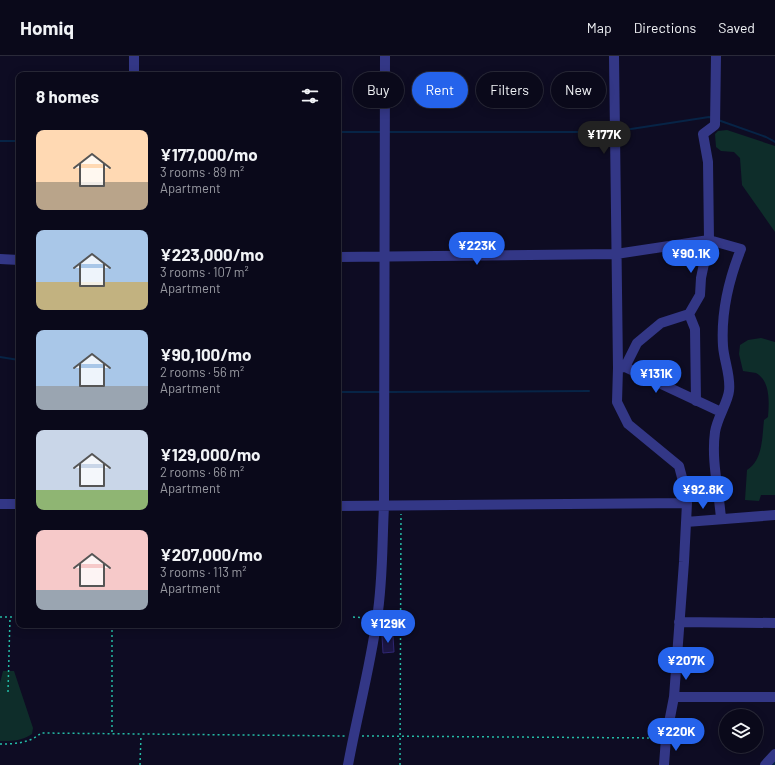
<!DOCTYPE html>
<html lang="en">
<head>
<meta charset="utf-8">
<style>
	:root { --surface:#0a091a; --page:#131223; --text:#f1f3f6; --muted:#999aa2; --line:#2a2a39; --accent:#2563eb }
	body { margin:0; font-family:Barlow,sans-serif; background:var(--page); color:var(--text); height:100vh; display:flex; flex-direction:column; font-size:15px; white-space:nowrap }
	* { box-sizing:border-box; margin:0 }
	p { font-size:13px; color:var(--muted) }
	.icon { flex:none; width:22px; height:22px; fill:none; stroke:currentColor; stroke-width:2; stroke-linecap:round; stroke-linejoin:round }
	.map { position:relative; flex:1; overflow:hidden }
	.sheet { position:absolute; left:16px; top:16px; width:325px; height:556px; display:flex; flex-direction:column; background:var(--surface); border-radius:8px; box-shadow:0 2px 10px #0003,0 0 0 1px var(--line) }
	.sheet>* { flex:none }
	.hud { position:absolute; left:353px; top:16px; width:362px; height:36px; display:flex; gap:8px }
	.tools { position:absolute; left:719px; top:653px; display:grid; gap:8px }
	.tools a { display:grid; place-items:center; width:44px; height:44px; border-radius:50%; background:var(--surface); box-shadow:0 2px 10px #0003,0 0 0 1px var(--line); font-size:20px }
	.price { position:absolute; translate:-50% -34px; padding:0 9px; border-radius:14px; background:var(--accent); color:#fff; font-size:13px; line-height:26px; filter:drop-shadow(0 1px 2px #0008) }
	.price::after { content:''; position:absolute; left:50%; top:24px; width:12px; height:9px; margin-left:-6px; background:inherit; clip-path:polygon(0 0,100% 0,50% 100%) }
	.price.current { background:#222; color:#fff }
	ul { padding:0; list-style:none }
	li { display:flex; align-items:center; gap:12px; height:100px; padding:0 20px }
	li span { display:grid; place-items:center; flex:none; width:112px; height:80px; border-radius:8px; color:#555 }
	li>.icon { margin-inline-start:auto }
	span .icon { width:48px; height:48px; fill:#fffc; stroke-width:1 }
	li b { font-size:17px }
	h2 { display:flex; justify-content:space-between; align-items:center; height:48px; padding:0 20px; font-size:17px }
	.chip { padding:0 14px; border-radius:18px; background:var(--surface); box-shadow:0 2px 10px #0003,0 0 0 1px var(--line); font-size:14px; line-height:36px }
	.chip.current { background:var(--accent); color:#fff }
	header { display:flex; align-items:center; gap:24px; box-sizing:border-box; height:56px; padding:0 20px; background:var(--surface); border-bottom:1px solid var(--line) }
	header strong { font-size:19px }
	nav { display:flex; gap:22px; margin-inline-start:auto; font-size:14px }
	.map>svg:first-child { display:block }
</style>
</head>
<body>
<header>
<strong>Homiq</strong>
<nav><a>Map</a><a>Directions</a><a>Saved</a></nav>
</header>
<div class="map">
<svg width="775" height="709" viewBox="0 0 775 709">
	<rect width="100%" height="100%" fill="#0e0c23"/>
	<path fill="#0e2d2a" d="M727,74L775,90V176L742,129L740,102L734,96L721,95L716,91L715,78L718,75Z
		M761,282L775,286V439H761L759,445L745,444L747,414C763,404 762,382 764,364L768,361C769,348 771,325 756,317C752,316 747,316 743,315L739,298L740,289L748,284Z
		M3,615H14L33,672L32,678C22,685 12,685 0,685V627Z"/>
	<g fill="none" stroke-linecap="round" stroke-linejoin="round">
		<path stroke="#072446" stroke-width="2" d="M718,64L766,81L775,86
			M618,75L709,61L712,62
			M338,76H382
			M388,76H612
			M0,85H19
			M0,301L19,304
			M338,336H382
			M388,336L589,335"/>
		<path stroke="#072446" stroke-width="13" d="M775,709V708"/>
	</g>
	<path fill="#1c1645" stroke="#302773" d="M382,580H393L394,596L383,597Z"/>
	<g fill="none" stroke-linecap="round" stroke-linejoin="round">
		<path stroke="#24bca7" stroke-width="1.5" stroke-dasharray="2 3" stroke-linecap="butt" d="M0,561H19
			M353,561L368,562
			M386,562L400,563
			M112,569V678
			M8,636L10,561
			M362,680L658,682
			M0,688C15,688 30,687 41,677L346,680
			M140,709L141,679
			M400,709L401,458"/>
		<path stroke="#333786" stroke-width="10" d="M614,0L618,312L617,346L628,368L679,410L684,429L687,447L684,506L674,641L666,682L664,709
			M134,19V0
			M338,201L616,198L709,184L741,193C729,223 721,258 723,290C724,305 731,320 729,335C728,346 717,362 715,376C711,405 719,434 721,463
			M0,203L19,204
			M689,258L695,273L696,345
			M625,311L637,287L661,267L689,258L700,239L701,222L709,184L708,106L703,78L715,69L716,0
			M618,312L625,311L721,356
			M0,448H19
			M338,450L687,447
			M686,466L775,459
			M679,566L775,567
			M674,641H775
			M348,709C357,660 370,612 377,562C383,525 382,487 384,450L385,0
			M765,709L775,698"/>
	</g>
</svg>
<div class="tools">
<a><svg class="icon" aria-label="layers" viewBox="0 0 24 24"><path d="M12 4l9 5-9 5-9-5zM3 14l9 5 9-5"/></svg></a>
</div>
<b class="price current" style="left:604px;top:99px">¥177K</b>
<b class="price" style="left:477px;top:210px">¥223K</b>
<b class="price" style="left:691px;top:218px">¥90.1K</b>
<b class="price" style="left:656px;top:338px">¥131K</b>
<b class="price" style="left:703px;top:454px">¥92.8K</b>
<b class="price" style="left:388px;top:588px">¥129K</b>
<b class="price" style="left:686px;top:625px">¥207K</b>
<b class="price" style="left:676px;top:696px">¥220K</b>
<div class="hud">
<a class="chip">Buy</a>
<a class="chip current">Rent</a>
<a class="chip">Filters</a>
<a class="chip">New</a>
</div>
<section class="sheet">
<h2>8 homes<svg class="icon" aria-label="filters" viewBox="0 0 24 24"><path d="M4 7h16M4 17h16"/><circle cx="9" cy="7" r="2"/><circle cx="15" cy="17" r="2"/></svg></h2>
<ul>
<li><span style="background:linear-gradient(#ffd9b3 65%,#b9a48a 0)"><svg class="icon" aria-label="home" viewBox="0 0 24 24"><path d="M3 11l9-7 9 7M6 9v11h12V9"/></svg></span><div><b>¥177,000/mo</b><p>3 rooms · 89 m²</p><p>Apartment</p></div></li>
<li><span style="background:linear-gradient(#a9c7e8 65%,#c2b280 0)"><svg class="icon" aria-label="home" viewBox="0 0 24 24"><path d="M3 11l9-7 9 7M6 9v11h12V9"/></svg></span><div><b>¥223,000/mo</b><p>3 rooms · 107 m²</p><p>Apartment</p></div></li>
<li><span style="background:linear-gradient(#a9c7e8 70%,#9aa5b1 0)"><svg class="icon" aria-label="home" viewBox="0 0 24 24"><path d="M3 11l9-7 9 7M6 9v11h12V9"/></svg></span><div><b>¥90,100/mo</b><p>2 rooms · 56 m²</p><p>Apartment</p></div></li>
<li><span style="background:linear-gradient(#c9d6e8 75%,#8fb573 0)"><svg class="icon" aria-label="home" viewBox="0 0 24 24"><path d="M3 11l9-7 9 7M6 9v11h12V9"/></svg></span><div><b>¥129,000/mo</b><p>2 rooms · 66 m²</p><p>Apartment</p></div></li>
<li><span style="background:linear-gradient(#f6c9c9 75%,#9aa5b1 0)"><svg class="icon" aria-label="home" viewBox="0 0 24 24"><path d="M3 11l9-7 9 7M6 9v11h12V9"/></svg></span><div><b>¥207,000/mo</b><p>3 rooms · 113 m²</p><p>Apartment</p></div></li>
</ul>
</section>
</div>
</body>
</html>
